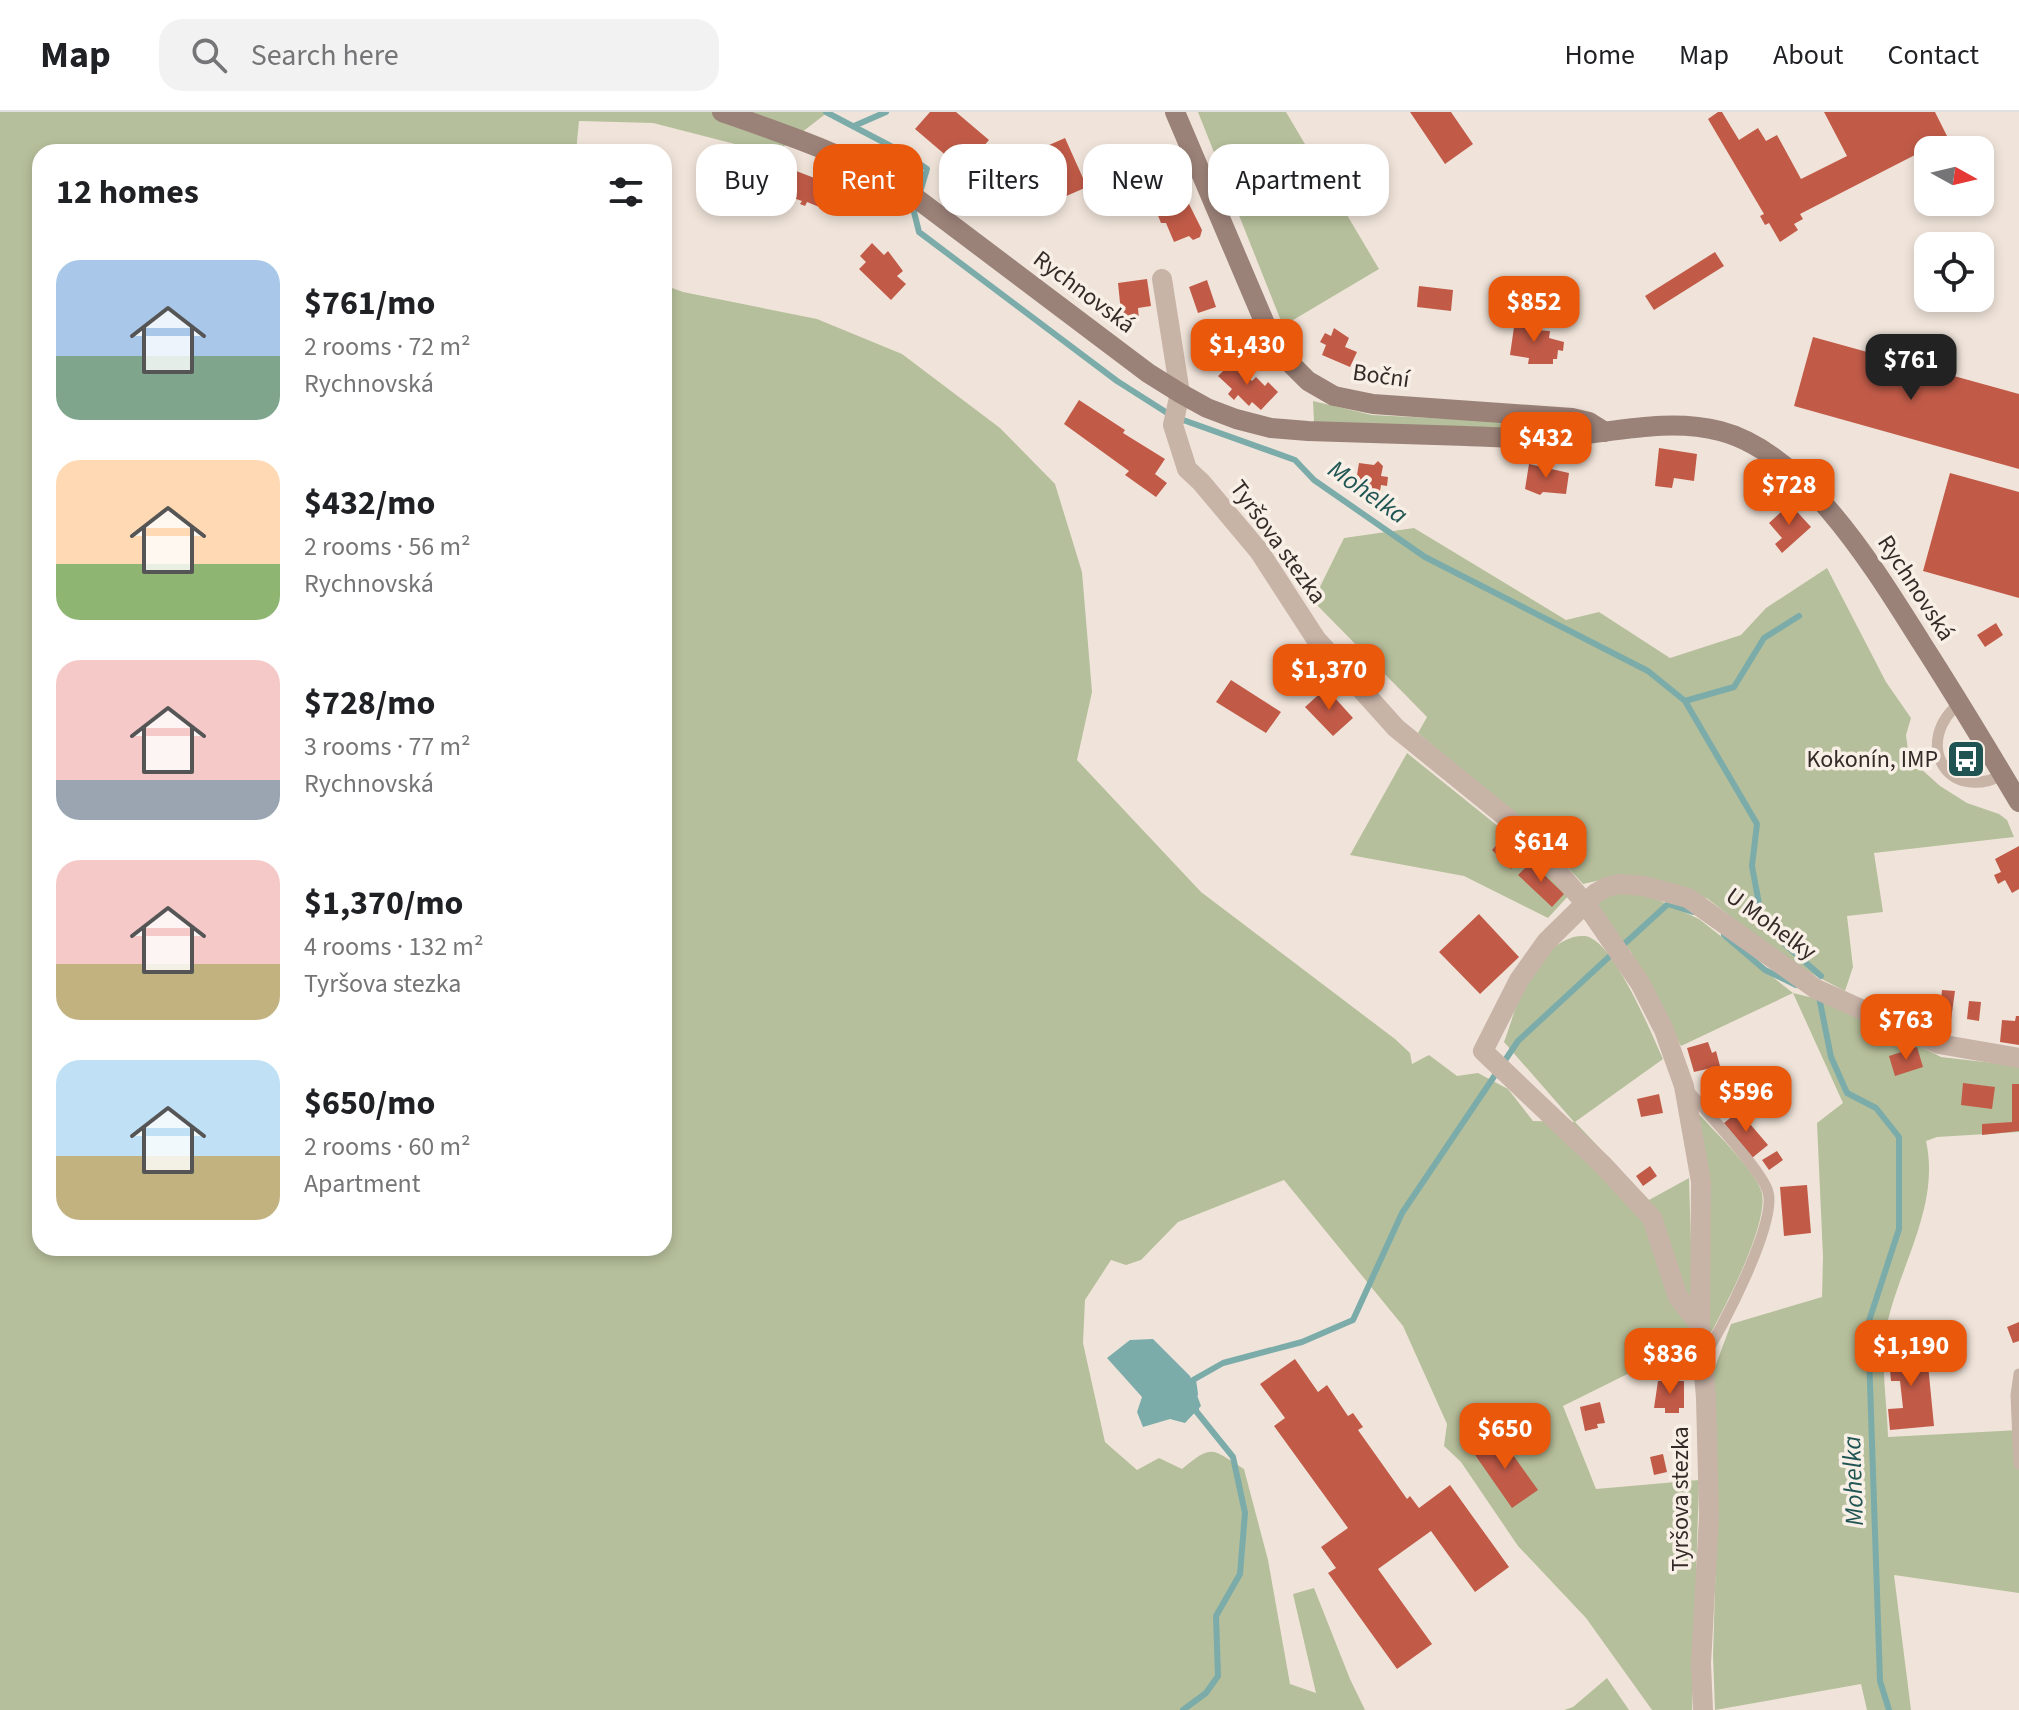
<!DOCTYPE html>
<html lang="en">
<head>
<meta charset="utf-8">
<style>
	:root { --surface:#fff; --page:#f2f2f2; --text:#202124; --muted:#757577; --line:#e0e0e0; --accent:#ea580c }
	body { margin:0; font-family:"Source Sans 3",sans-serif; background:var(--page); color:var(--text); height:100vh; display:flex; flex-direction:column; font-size:30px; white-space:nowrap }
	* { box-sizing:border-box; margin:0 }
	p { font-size:26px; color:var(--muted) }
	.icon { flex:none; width:44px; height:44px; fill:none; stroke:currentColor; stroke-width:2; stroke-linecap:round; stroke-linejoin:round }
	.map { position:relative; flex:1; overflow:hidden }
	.drawer { position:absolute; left:32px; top:32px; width:640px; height:1112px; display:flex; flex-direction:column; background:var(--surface); border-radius:24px; box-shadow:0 4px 12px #0003 }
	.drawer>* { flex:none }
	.guide { position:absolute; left:696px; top:32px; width:760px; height:72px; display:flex; gap:16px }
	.needle { width:52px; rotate:98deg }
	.fabs { position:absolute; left:1914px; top:24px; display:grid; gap:16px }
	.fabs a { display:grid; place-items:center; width:80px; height:80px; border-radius:16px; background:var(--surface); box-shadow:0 4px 12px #0003; font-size:40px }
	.price { position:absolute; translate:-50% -68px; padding:0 18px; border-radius:16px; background:var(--accent); color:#fff; font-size:26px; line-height:52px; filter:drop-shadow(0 2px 4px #0008) }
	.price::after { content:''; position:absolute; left:50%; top:48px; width:24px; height:18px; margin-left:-12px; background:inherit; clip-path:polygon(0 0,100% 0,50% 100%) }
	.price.selected { background:#222; color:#fff }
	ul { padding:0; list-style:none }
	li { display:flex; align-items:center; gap:24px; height:200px; padding:0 24px }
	li span { display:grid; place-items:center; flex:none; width:224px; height:160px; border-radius:24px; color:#555 }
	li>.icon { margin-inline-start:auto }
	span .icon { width:96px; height:96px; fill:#fffc; stroke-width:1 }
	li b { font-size:34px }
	h2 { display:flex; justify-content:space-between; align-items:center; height:96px; padding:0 24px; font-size:34px }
	.tag { padding:0 28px; border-radius:24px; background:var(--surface); box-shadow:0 4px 12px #0003; font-size:28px; line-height:72px }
	.tag.selected { background:var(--accent); color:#fff }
	header { display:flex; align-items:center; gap:48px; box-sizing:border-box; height:112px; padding:0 40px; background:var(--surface); border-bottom:2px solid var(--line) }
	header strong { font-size:38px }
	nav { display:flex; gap:44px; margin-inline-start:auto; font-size:28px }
	.search { width:560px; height:72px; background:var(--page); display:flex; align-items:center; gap:20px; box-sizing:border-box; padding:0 28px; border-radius:24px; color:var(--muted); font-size:30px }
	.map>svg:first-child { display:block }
</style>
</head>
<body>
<header>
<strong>Map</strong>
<div class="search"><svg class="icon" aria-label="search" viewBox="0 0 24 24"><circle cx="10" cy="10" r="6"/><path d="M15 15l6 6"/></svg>Search here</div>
<nav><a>Home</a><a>Map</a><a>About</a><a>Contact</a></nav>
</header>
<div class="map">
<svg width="2019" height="1598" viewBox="0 0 2019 1598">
	<rect width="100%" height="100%" fill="#f0e4da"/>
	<path fill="#b6bf9b" d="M0,0H828L774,42L653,11L579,9L576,40H40V1136H664V173L683,180L817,207L902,242L1000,316L1055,372L1082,460L1092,580L1077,648L1201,780L1395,927L1410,941L1412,952L1429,943L1457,964L1478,961L1508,977L1533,1009L1574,1010L1504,930C1512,910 1517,885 1528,867C1540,848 1560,822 1585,824C1613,827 1652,923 1663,947L1575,1010L1649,1088L1689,1066L1694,1229L1563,1294L1596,1377L1699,1368L1692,1598H1652L1586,1506L1518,1434L1461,1350L1444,1334L1447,1312L1403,1214L1284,1068L1178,1110L1141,1148L1126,1153L1111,1148L1085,1188L1083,1231L1105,1330L1137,1358L1159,1346L1182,1357C1213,1331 1212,1337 1244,1357L1268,1448L1290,1572L1316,1581L1293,1482L1314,1476L1350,1567L1365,1598H0Z
		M1198,0H1286L1379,157L1283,214Z
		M1313,289L1372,303L1549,312L1548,318L1314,310Z
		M1414,416L1566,508L1599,500L1670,546L1741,523L1766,496L1827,456L1886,570L1911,606L1906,623L1909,646L1940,674L1967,691L1999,702L2007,708L2014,725L1874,741L1883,800L1847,804L1853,855L1845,879L1791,851L1708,787L1688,779L1649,765L1610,766L1583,772L1533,717L1418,621L1427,605L1313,489L1344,426Z
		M1407,641L1504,719L1571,781L1548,806L1464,764L1350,743Z
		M1617,780L1652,785L1699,807L1793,881L1834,891L1941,945L2019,954V1020L1937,1025L1926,1029C1940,1091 1902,1150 1888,1208C1879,1245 1887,1288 1888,1325L2019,1318V1481L1894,1463L1911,1598H1867L1861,1572L1715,1598L1713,1544L1717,1410L1712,1263L1731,1212L1822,1185L1823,1145L1817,1011L1843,991L1793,881L1681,934L1631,840L1595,795L1597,790Z
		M1695,998C1712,1017 1753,1056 1761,1078C1772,1107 1723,1199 1708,1226Z
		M1607,1566L1629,1598H1564L1573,1595Z"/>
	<path fill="#7bacaa" d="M1153,1227L1190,1264L1201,1294L1185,1311L1170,1307L1143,1315L1137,1300L1142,1285L1107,1246L1130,1228Z"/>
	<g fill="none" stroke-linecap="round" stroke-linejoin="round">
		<path stroke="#7bacaa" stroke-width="6" d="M826,0L904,41L927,57L914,100L919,120L1117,269L1172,304L1295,348L1314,368L1425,445L1648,559L1685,589L1757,712L1752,754L1760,797L1770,819L1821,864
			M854,14L886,0
			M1685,589L1734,575L1764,526L1799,504
			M1724,823L1765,858L1796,873
			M1622,834L1668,792L1693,800
			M1817,884L1819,885L1831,945L1847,981L1876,996L1899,1025V1117L1868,1212L1880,1569L1889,1598
			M1195,1282L1193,1268L1223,1251L1302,1230L1353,1208L1402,1101L1518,929L1611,843
			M1183,1598L1206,1581L1218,1564L1216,1504L1240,1462L1245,1401L1233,1345L1196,1299V1294"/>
	</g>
	<path fill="#c15b48" d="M930,0H956L989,28L963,58L915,17Z
		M1410,0H1451L1473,32L1445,52Z
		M1718,0H1722L1739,28L1758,16L1766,29L1777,23L1801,67L1847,44L1824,0H1935L1948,26L1800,102L1803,107L1794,112L1798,118L1780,130L1769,111L1765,113L1760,104L1764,102L1708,7Z
		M1065,26L1087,75L1048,92L1035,62L1048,57L1040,37Z
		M791,57L830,72L822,96L807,90L805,94L800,92L802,89L782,82Z
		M1172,87L1174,93L1187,88L1202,118L1200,125L1193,128L1189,124L1174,130L1166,111H1161L1157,101L1166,96L1164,91Z
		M872,131L884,143L888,139L903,159L897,164L906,172L891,188L859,157L866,150L860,144Z
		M1715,140L1724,154L1654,198L1645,184Z
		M1147,167L1151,194L1138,196L1139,208L1122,210L1118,171Z
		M1207,168L1216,195L1198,201L1189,175Z
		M1419,174L1453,178L1451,199L1417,195Z
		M1515,208L1537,211L1536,218L1550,219L1549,226L1564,230L1563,239L1558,238L1557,247H1553V252H1528L1529,246L1510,243Z
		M1334,216L1349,226L1345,235L1357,240L1350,255L1322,243L1326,233L1320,230L1325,221L1331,224Z
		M1813,225L2019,282V357L1794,294Z
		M1232,250L1252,269L1256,265L1265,274L1268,270L1278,280L1261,298L1252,290L1249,294L1238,283L1234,288L1228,282L1232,277L1218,264Z
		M1079,288L1125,318L1123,321L1165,347L1155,362L1167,371L1156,385L1125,363L1129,359L1064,312Z
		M1659,336L1697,342L1694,369L1674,366L1672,376L1655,374Z
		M1378,349L1383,354L1381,364L1388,365L1387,374L1381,373L1380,379L1355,375L1359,351L1374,353Z
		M1529,352L1569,361L1566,382L1543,380L1540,383L1525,377Z
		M1950,361L2019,380V486L1923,459Z
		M1790,392L1811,415L1782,441L1775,432L1782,426L1769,411Z
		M1996,511L2003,523L1985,535L1977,523Z
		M1231,568L1281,600L1266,621L1216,590Z
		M1326,576L1353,606L1333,624L1305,595Z
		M1504,725L1524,744L1511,757L1492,738Z
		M2019,734V777L2012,781L2005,768L1998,772L1994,763L2001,760L1995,747Z
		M1531,750L1564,782L1552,795L1518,763Z
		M1479,802L1519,845L1480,882L1439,840Z
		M1942,878L1955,879L1951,908L1912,906L1913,902L1898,901L1899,885L1914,886V883L1941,887Z
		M1969,889L1981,890L1979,909L1967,907Z
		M2016,904H2019V933L2000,930L2002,908L2015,909Z
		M1708,930L1712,941L1716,939L1720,954L1694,960L1687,936Z
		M1917,935L1923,955L1895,964L1889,944Z
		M1963,971L1995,975L1992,997L1961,993Z
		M2012,972H2019V1019L1982,1023V1012L2012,1010Z
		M1659,982L1663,1001L1641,1005L1637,987Z
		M1739,999L1768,1033L1752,1046L1724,1011Z
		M1777,1039L1783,1048L1769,1058L1762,1048Z
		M1650,1054L1657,1064L1643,1074L1636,1064Z
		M1807,1073L1811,1121L1784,1124L1780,1075Z
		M2019,1210V1229L2013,1231L2007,1215Z
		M1926,1232L1934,1314L1890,1318L1888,1297L1903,1296L1900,1269H1891L1888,1237Z
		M1295,1247L1318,1280L1327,1273L1348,1304L1353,1301L1363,1315L1358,1318L1407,1387L1410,1384L1419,1396L1450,1373L1509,1455L1475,1480L1431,1419L1378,1457L1432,1532L1397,1557L1328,1461L1336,1456L1321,1435L1348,1416L1274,1314L1285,1306L1260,1272Z
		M1658,1269H1684V1296H1679V1301H1665V1296H1654Z
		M1600,1290L1605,1311L1597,1312L1598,1316L1585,1319L1580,1295Z
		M1498,1322L1538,1378L1512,1396L1473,1340Z
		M1663,1342L1667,1360L1654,1363L1650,1345Z"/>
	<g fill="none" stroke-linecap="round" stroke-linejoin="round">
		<path stroke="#c8b3a7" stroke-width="11" d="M1960,591C1913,628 1945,692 2003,663
			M1687,977C1704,998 1762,1058 1768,1080C1777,1110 1722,1218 1703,1245
			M2019,1262L2016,1283L2019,1352"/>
		<path stroke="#c8b3a7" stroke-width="20" d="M1162,167L1180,281L1173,313L1187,357L1201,370L1259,439L1316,527L1396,616L1523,719L1585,791L1640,871L1664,918L1684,974L1701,1070L1700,1213L1706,1286L1709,1404L1701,1552L1703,1598
			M1700,1213L1678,1185L1652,1106L1603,1053L1483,939L1519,868L1546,830L1596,781L1607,775L1619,772L1644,774L1688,786L1816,877L1939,932L2019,946"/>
		<path stroke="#9b8278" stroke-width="20" d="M722,0C785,22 847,43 904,77L1148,261L1180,281L1207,296L1236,307L1271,316L1308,319C1361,321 1413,322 1466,324C1492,325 1519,327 1545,326C1602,324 1662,304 1720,319C1806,341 1876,459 1921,530C1955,583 1987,636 2019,690
			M1175,0L1266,214L1287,248L1308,269L1334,284L1373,292L1572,306L1589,310L1605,320"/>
	</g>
	<defs>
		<symbol id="bus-square" viewBox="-11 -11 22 22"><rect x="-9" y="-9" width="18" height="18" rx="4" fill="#1f5453" stroke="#f8efe6"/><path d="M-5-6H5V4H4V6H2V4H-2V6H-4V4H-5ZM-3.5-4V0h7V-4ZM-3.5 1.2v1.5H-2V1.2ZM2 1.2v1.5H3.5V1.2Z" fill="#fff"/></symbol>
	</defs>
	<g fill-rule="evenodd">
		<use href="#bus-square" x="1944" y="625" width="44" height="44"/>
	</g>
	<g text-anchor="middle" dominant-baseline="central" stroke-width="7" stroke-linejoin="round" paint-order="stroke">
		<g font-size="24" fill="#352a27" stroke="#f8efe6">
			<text transform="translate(1084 180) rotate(37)">Rychnovská</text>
			<text transform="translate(1381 264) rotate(8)">Boční</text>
			<text transform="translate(1278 430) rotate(54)">Tyršova stezka</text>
			<text transform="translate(1916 476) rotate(57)">Rychnovská</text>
			<text transform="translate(1771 812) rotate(36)">U Mohelky</text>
			<text transform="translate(1680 1387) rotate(-90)">Tyršova stezka</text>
		</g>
		<g font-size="24" fill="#352a27" stroke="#f8efe6" text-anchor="end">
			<text x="1938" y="647">Kokonín, IMP</text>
		</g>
		<g font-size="26" font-style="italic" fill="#1f5453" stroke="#f8efe6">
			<text transform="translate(1368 380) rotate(35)">Mohelka</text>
			<text transform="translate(1853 1369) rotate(-92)">Mohelka</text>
		</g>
	</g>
</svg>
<div class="fabs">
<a><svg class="needle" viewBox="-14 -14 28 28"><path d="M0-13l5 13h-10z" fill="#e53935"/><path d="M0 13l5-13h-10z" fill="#757577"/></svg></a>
<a><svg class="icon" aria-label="locate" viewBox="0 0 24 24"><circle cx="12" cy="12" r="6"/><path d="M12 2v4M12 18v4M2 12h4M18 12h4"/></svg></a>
</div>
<b class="price" style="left:1534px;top:232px">$852</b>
<b class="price" style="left:1247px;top:275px">$1,430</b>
<b class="price selected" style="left:1911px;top:290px">$761</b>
<b class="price" style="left:1546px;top:368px">$432</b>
<b class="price" style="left:1789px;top:415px">$728</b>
<b class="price" style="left:1329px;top:600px">$1,370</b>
<b class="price" style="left:1541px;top:772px">$614</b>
<b class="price" style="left:1906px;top:950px">$763</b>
<b class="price" style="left:1746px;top:1022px">$596</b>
<b class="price" style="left:1911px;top:1276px">$1,190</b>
<b class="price" style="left:1670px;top:1284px">$836</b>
<b class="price" style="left:1505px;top:1359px">$650</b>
<div class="guide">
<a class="tag">Buy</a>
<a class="tag selected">Rent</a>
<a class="tag">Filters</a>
<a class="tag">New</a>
<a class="tag">Apartment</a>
</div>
<section class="drawer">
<h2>12 homes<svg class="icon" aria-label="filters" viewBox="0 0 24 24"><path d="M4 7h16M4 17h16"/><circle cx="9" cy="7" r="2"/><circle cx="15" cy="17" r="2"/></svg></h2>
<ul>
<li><span style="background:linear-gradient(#a9c7e8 60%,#7fa58c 0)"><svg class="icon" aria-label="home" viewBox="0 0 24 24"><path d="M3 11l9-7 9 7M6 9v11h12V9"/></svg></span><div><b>$761/mo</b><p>2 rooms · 72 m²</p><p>Rychnovská</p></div></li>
<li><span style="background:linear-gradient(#ffd9b3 65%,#8fb573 0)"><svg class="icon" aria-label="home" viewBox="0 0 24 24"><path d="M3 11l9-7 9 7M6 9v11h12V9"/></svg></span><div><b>$432/mo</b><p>2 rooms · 56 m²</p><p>Rychnovská</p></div></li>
<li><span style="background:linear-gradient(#f6c9c9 75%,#9aa5b1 0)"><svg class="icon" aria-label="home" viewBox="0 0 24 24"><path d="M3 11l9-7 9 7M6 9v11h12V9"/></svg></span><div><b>$728/mo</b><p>3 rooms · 77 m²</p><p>Rychnovská</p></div></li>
<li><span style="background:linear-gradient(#f6c9c9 65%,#c2b280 0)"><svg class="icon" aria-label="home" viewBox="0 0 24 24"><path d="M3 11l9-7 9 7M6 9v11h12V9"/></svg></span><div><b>$1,370/mo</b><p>4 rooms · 132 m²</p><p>Tyršova stezka</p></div></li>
<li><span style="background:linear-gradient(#bfe0f5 60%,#c2b280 0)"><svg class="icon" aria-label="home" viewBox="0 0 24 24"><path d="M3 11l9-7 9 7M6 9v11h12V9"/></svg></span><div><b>$650/mo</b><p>2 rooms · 60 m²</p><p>Apartment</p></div></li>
</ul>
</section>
</div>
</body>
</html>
